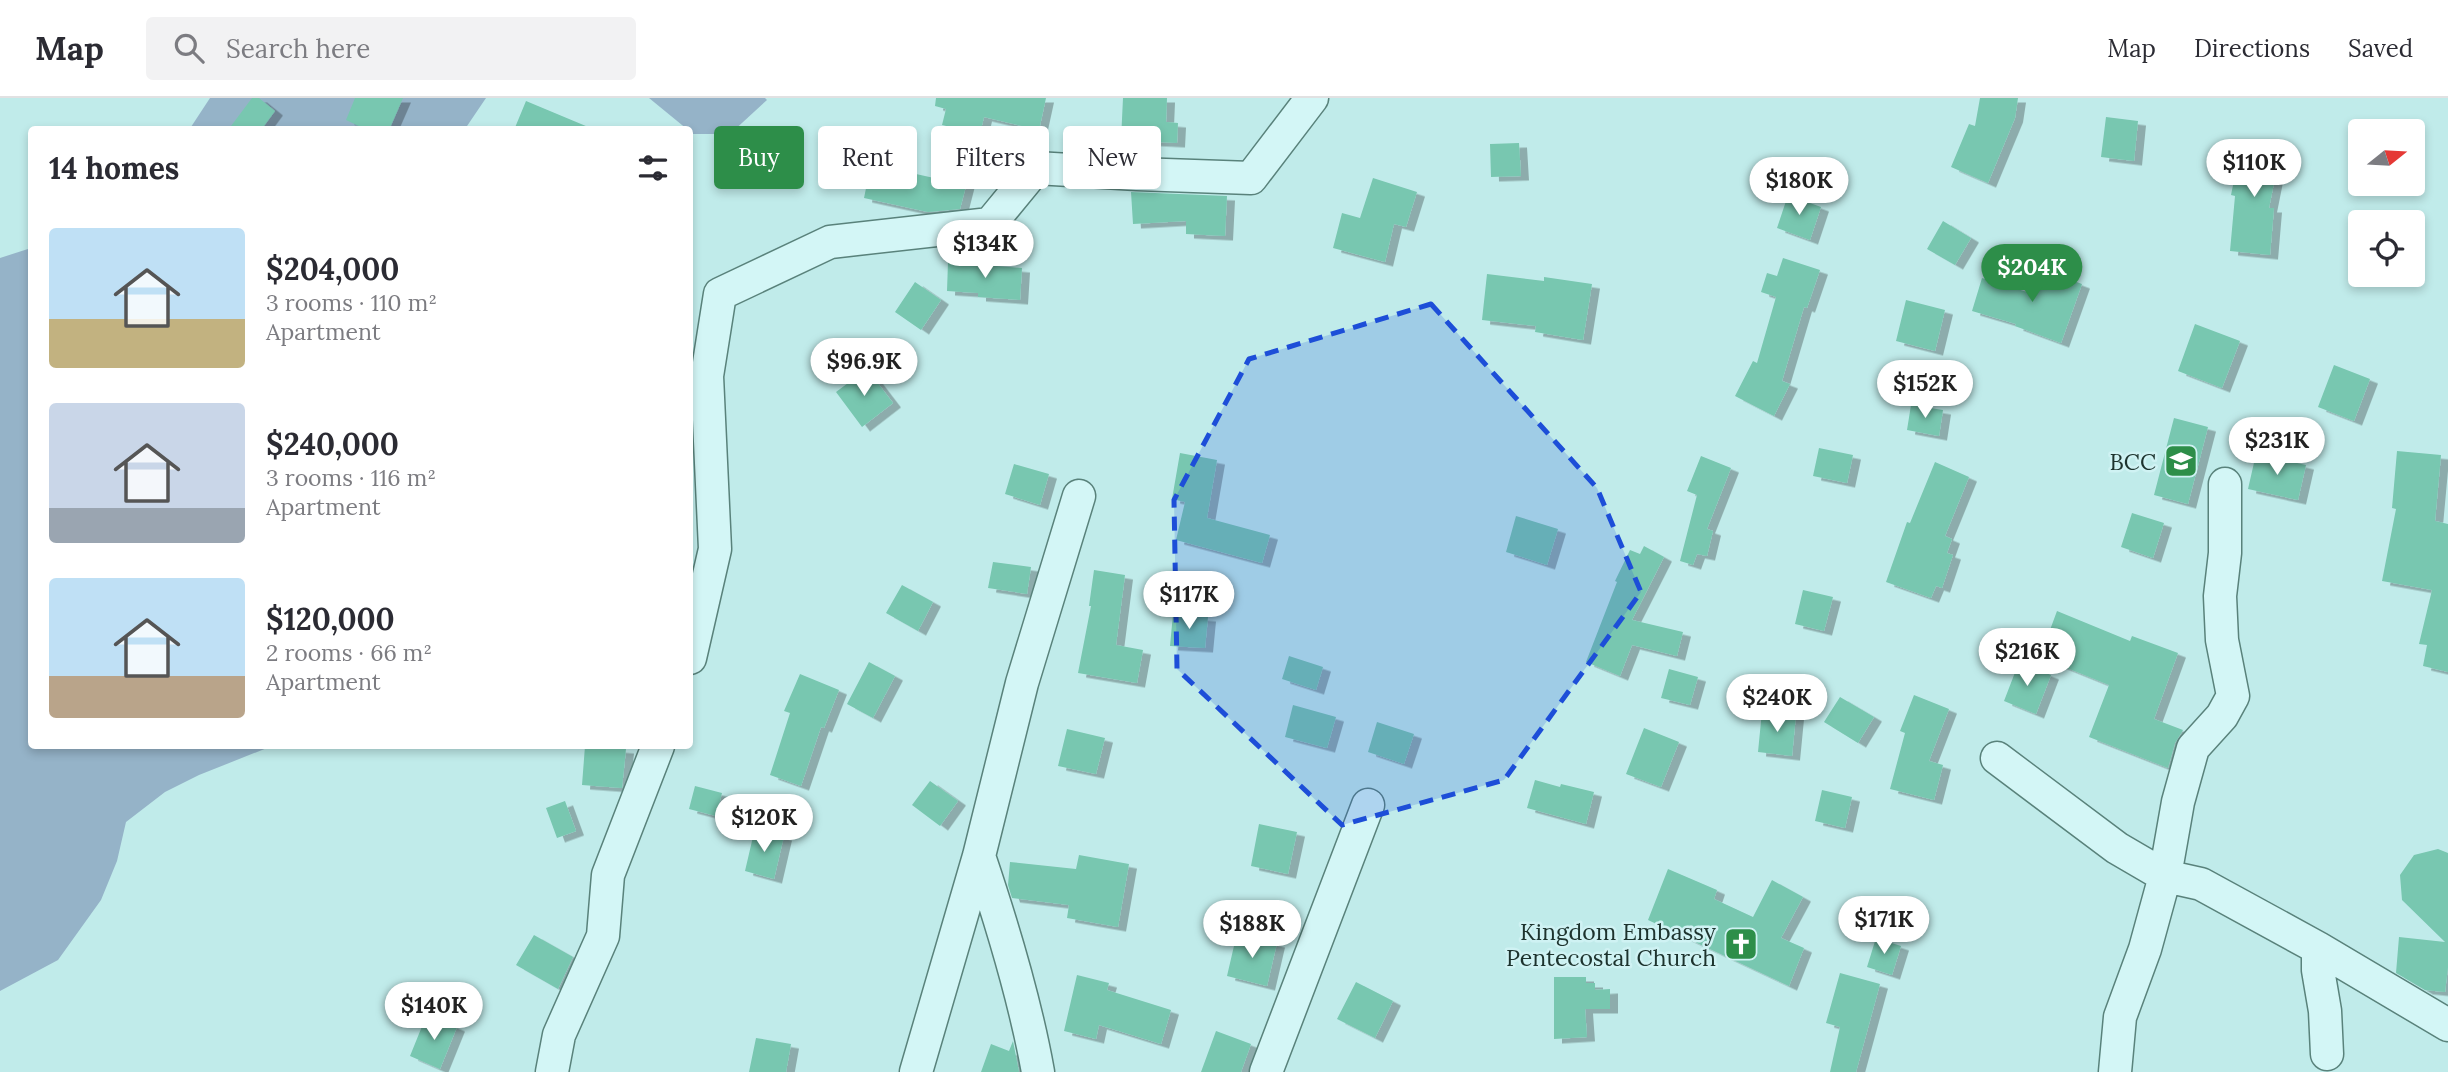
<!DOCTYPE html>
<html lang="en">
<head>
<meta charset="utf-8">
<style>
	:root { --surface:#fff; --page:#f2f2f3; --text:#2b2b33; --muted:#7c7c81; --line:#e1e1e2; --accent:#2d8e49 }
	body { margin:0; font-family:Lora,serif; background:var(--page); color:var(--text); height:100vh; display:flex; flex-direction:column; font-size:26px; white-space:nowrap }
	* { box-sizing:border-box; margin:0 }
	p { font-size:23px; color:var(--muted) }
	.icon { flex:none; width:38px; height:38px; fill:none; stroke:currentColor; stroke-width:2; stroke-linecap:round; stroke-linejoin:round }
	.map { position:relative; flex:1; overflow:hidden }
	.details { position:absolute; left:28px; top:28px; width:665px; height:623px; display:flex; flex-direction:column; background:var(--surface); border-radius:7px; box-shadow:0 4px 10px #0003 }
	.details>* { flex:none }
	.top-card { position:absolute; left:714px; top:28px; width:665px; height:63px; display:flex; gap:14px }
	.needle { width:46px; rotate:72deg }
	.controls { position:absolute; left:2348px; top:21px; display:grid; gap:14px }
	.controls a { display:grid; place-items:center; width:77px; height:77px; border-radius:7px; background:var(--surface); box-shadow:0 4px 10px #0003; font-size:35px }
	.price { position:absolute; translate:-50% -60px; padding:0 16px; border-radius:24px; background:#fff; color:#222; font-size:23px; line-height:46px; filter:drop-shadow(0 2px 4px #0008) }
	.price::after { content:''; position:absolute; left:50%; top:42px; width:21px; height:16px; margin-left:-10px; background:inherit; clip-path:polygon(0 0,100% 0,50% 100%) }
	.price.on { background:var(--accent); color:#fff }
	ul { padding:0; list-style:none }
	li { display:flex; align-items:center; gap:21px; height:175px; padding:0 21px }
	li span { display:grid; place-items:center; flex:none; width:196px; height:140px; border-radius:7px; color:#555 }
	li>.icon { margin-inline-start:auto }
	span .icon { width:84px; height:84px; fill:#fffc; stroke-width:1 }
	li b { font-size:30px }
	h2 { display:flex; justify-content:space-between; align-items:center; height:84px; padding:0 21px; font-size:30px }
	.tag { padding:0 24px; border-radius:7px; background:var(--surface); box-shadow:0 4px 10px #0003; font-size:24px; line-height:63px }
	.tag.on { background:var(--accent); color:#fff }
	header { display:flex; align-items:center; gap:42px; box-sizing:border-box; height:98px; padding:0 35px; background:var(--surface); border-bottom:2px solid var(--line) }
	header strong { font-size:33px }
	nav { display:flex; gap:38px; margin-inline-start:auto; font-size:24px }
	.search { width:490px; height:63px; background:var(--page); display:flex; align-items:center; gap:18px; box-sizing:border-box; padding:0 24px; border-radius:7px; color:var(--muted); font-size:26px }
	.map>svg:first-child { display:block }
</style>
</head>
<body>
<header>
<strong>Map</strong>
<div class="search"><svg class="icon" aria-label="search" viewBox="0 0 24 24"><circle cx="10" cy="10" r="6"/><path d="M15 15l6 6"/></svg>Search here</div>
<nav><a>Map</a><a>Directions</a><a>Saved</a></nav>
</header>
<div class="map">
<svg width="2448" height="974" viewBox="0 0 2448 974">
	<defs>
		<filter id="shadow"><feDropShadow dx="8" dy="4.5" stdDeviation="0" flood-color="#0004"/></filter>
	</defs>
	<rect width="100%" height="100%" fill="#c0ebea"/>
	<path fill="#95b3c8" d="M210,0H486L465,31L189,32Z
		M649,0H765L767,2L730,36H693Z
		M31,150L32,648H281L267,650L199,677L165,694L126,724L117,763L101,802L58,862L0,893V160Z"/>
	<path fill="#78c7b0" filter="url(#shadow)" d="M252,0H259L275,13L261,32H228Z
		M355,0H403L389,32H367L346,22Z
		M936,0H1046L1039,32L984,19L980,36L942,27L946,11L935,8Z
		M1123,0H1167L1166,24L1178,25L1177,45L1121,42Z
		M1980,0H2018L2015,20L1988,85L1951,69L1969,26L1975,28Z
		M526,3L593,31V32H514Z
		M2106,19L2138,23L2134,63L2101,59Z
		M2242,43L2281,50L2269,110H2274L2270,157L2230,153L2235,98L2231,97Z
		M1519,45L1521,78L1491,79L1490,46Z
		M871,66L934,80L936,72L968,80L960,111L928,114L864,100Z
		M1373,80L1417,94L1406,129L1394,126L1385,164L1333,150L1342,115L1360,120Z
		M1131,94L1227,98L1225,138L1186,136V123L1133,126Z
		M1788,97L1821,109L1810,142L1777,130Z
		M1943,123L1971,140L1955,167L1927,151Z
		M1783,160L1820,172L1807,210L1804,209L1782,283L1790,286L1774,318L1735,298L1753,263L1757,265L1776,199L1761,194L1767,175L1777,178Z
		M948,164L1022,170L1020,202L978,199V195L947,193Z
		M2036,169L2082,186L2061,245L2015,228L2016,226L1972,213L1982,180L2027,194Z
		M1487,176L1544,183V179L1592,186L1583,242L1535,234L1536,228L1482,222Z
		M915,184L941,202L921,232L895,214Z
		M1906,202L1945,212L1935,253L1896,243Z
		M2195,226L2240,243L2222,290L2178,273Z
		M2334,267L2370,281L2354,323L2318,309Z
		M867,271L893,305L862,329L836,294Z
		M1911,307L1943,312L1939,338L1907,332Z
		M2174,320L2208,329L2188,406L2154,397Z
		M1819,350L1853,357L1847,385L1813,378Z
		M2397,353L2441,357L2435,423L2448,426V574L2423,568L2427,547L2419,546L2432,492L2382,483L2396,411L2392,410Z
		M1180,355L1217,362L1207,420L1270,437L1262,465L1176,442L1185,404L1172,401Z
		M2256,356L2306,367L2298,402L2248,391Z
		M1701,358L1731,370L1707,431L1713,433L1707,458L1697,456L1693,467L1680,463L1697,397L1687,393Z
		M1935,364L1969,379L1945,438L1952,441L1947,455L1953,457L1942,490L1936,488L1931,500L1886,484L1907,424L1910,425Z
		M1014,366L1049,376L1040,407L1005,396Z
		M2132,415L2164,425L2153,460L2121,449Z
		M1516,418L1558,431L1547,467L1506,454Z
		M1644,448L1664,459L1632,522L1683,534L1677,558L1632,547L1620,578L1586,564L1617,484L1615,483L1630,452L1640,456Z
		M993,464L1031,469L1027,496L988,490Z
		M1094,472L1125,477L1116,547L1143,552L1137,585L1078,575L1091,508H1089Z
		M902,487L933,504L918,533L886,515Z
		M1803,492L1833,499L1824,533L1795,526Z
		M2057,513L2130,543L2132,538L2178,555L2154,621L2183,632L2175,645L2168,670L2089,639L2109,587L2040,559Z
		M1173,516L1208,519L1205,550L1170,548Z
		M1289,558L1323,569L1316,592L1282,581Z
		M869,564L895,578L873,620L847,606Z
		M2019,564L2051,577L2036,616L2004,603Z
		M1669,571L1698,579L1690,607L1661,600Z
		M800,576L839,592L824,630L821,629L801,688L770,677L790,615L784,613Z
		M1914,597L1949,611L1929,663L1943,667L1934,702L1890,691L1905,635L1900,633Z
		M1840,599L1874,619L1858,645L1824,624Z
		M1293,607L1336,619L1327,650L1285,639Z
		M1762,613L1796,617L1792,658L1758,654Z
		M1377,624L1414,636L1404,666L1368,654Z
		M1644,630L1679,644L1661,689L1626,676Z
		M1067,631L1105,640L1096,676L1058,668Z
		M585,648L626,651L622,690L582,687Z
		M1535,682L1560,689L1561,686L1594,694L1586,726L1527,710Z
		M930,683L958,703L940,728L912,707Z
		M695,688L722,695L716,718L689,711Z
		M1822,692L1852,699L1845,730L1815,723Z
		M565,703L576,733L557,740L546,710Z
		M1259,726L1297,734L1288,776L1251,768Z
		M755,730L784,738L774,781L745,773Z
		M2438,751L2448,755V869L2445,894L2425,892L2396,875L2399,839L2445,844L2402,802L2400,777L2414,757Z
		M1079,757L1129,766L1118,829L1067,820L1069,807L1012,800L1008,787L1010,764L1076,771Z
		M1668,771L1717,792L1714,801L1753,819L1772,782L1803,799L1781,840L1804,850L1789,888L1648,822Z
		M1237,835L1277,845L1267,888L1227,878Z
		M534,837L573,859L558,891L516,867Z
		M1876,840L1901,848L1892,877L1867,869Z
		M1840,875L1880,886L1856,974H1830L1840,929L1826,925Z
		M1077,877L1109,885L1107,892L1171,912L1161,946L1099,927L1096,941L1064,933Z
		M1554,879H1586V885H1595V892L1610,891V911H1585L1587,939L1554,941Z
		M1356,884L1393,903L1375,940L1337,921Z
		M427,916L457,929L440,971L410,958Z
		M1216,933L1251,946L1241,974H1201Z
		M756,940L791,946L786,974H749Z
		M1013,943L1019,974H981L991,946L1009,953Z"/>
	<g fill="none" stroke-linecap="round" stroke-linejoin="round">
		<defs>
			<path id="minor" d="M2225,386V455L2220,498L2222,542L2233,598L2222,618L2193,650L2178,704L2165,778L2201,786L2318,850V872L2325,913L2327,956
				M690,560L715,451L707,278L720,196L830,144L990,126L1036,70L1137,76L1251,80L1312,0
				M1997,660L2117,750L2165,778L2145,851L2120,919L2115,974
				M979,758C1003,829 1025,901 1038,974
				M2318,850L2448,927
				M552,974L559,937L603,838L608,777L658,648
				M916,974L979,758L1022,585L1079,398
				M1266,974L1368,707"/>
		</defs>
		<use href="#minor" stroke="#59827b" stroke-width="35"/>
		<use href="#minor" stroke="#d3f6f6" stroke-width="32"/>
	</g>
	<path fill="#1d4ed8" fill-opacity="0.2" stroke="#1d4ed8" stroke-width="5" stroke-dasharray="14 9" stroke-linejoin="round" d="M1431,206L1597,390L1641,494L1504,682L1342,727L1177,571L1174,402L1249,261Z"/>
	<defs>
		<symbol id="school-square" viewBox="-11 -11 22 22"><rect x="-9" y="-9" width="18" height="18" rx="4" fill="#2d8e49" stroke="#cff2f3"/><path d="M0-5L7-2L0 1L-7-2ZM-4 1L0 2.5L4 1V4Q0 6-4 4Z" fill="#fff"/></symbol>
		<symbol id="church-square" viewBox="-11 -11 22 22"><rect x="-9" y="-9" width="18" height="18" rx="4" fill="#2d8e49" stroke="#cff2f3"/><path d="M-1.2-6h2.4v3.5h3.3v2.4h-3.3V6h-2.4V-.1h-3.3v-2.4h3.3Z" fill="#fff"/></symbol>
	</defs>
	<g fill-rule="evenodd">
		<use href="#school-square" x="2162" y="344" width="38" height="38"/>
		<use href="#church-square" x="1722" y="827" width="38" height="38"/>
	</g>
	<g text-anchor="middle" dominant-baseline="central" stroke-width="5" stroke-linejoin="round" paint-order="stroke">
		<g font-size="23" fill="#1d332e" stroke="#cff2f3" text-anchor="end">
			<text x="2156" y="363">BCC</text>
			<text x="1716" y="833">Kingdom Embassy<tspan x="1716" dy="26">Pentecostal Church</tspan></text>
		</g>
	</g>
</svg>
<div class="controls">
<a><svg class="needle" viewBox="-14 -14 28 28"><path d="M0-13l5 13h-10z" fill="#e53935"/><path d="M0 13l5-13h-10z" fill="#7c7c81"/></svg></a>
<a><svg class="icon" aria-label="locate" viewBox="0 0 24 24"><circle cx="12" cy="12" r="6"/><path d="M12 2v4M12 18v4M2 12h4M18 12h4"/></svg></a>
</div>
<b class="price" style="left:2254px;top:101px">$110K</b>
<b class="price" style="left:1799px;top:119px">$180K</b>
<b class="price" style="left:985px;top:182px">$134K</b>
<b class="price on" style="left:2032px;top:206px">$204K</b>
<b class="price" style="left:864px;top:300px">$96.9K</b>
<b class="price" style="left:1925px;top:322px">$152K</b>
<b class="price" style="left:2277px;top:379px">$231K</b>
<b class="price" style="left:1189px;top:533px">$117K</b>
<b class="price" style="left:2027px;top:590px">$216K</b>
<b class="price" style="left:1777px;top:636px">$240K</b>
<b class="price" style="left:764px;top:756px">$120K</b>
<b class="price" style="left:1884px;top:858px">$171K</b>
<b class="price" style="left:1252px;top:862px">$188K</b>
<b class="price" style="left:434px;top:944px">$140K</b>
<div class="top-card">
<a class="tag on">Buy</a>
<a class="tag">Rent</a>
<a class="tag">Filters</a>
<a class="tag">New</a>
</div>
<section class="details">
<h2>14 homes<svg class="icon" aria-label="filters" viewBox="0 0 24 24"><path d="M4 7h16M4 17h16"/><circle cx="9" cy="7" r="2"/><circle cx="15" cy="17" r="2"/></svg></h2>
<ul>
<li><span style="background:linear-gradient(#bfe0f5 65%,#c2b280 0)"><svg class="icon" aria-label="home" viewBox="0 0 24 24"><path d="M3 11l9-7 9 7M6 9v11h12V9"/></svg></span><div><b>$204,000</b><p>3 rooms · 110 m²</p><p>Apartment</p></div></li>
<li><span style="background:linear-gradient(#c9d6e8 75%,#9aa5b1 0)"><svg class="icon" aria-label="home" viewBox="0 0 24 24"><path d="M3 11l9-7 9 7M6 9v11h12V9"/></svg></span><div><b>$240,000</b><p>3 rooms · 116 m²</p><p>Apartment</p></div></li>
<li><span style="background:linear-gradient(#bfe0f5 70%,#b9a48a 0)"><svg class="icon" aria-label="home" viewBox="0 0 24 24"><path d="M3 11l9-7 9 7M6 9v11h12V9"/></svg></span><div><b>$120,000</b><p>2 rooms · 66 m²</p><p>Apartment</p></div></li>
</ul>
</section>
</div>
</body>
</html>
